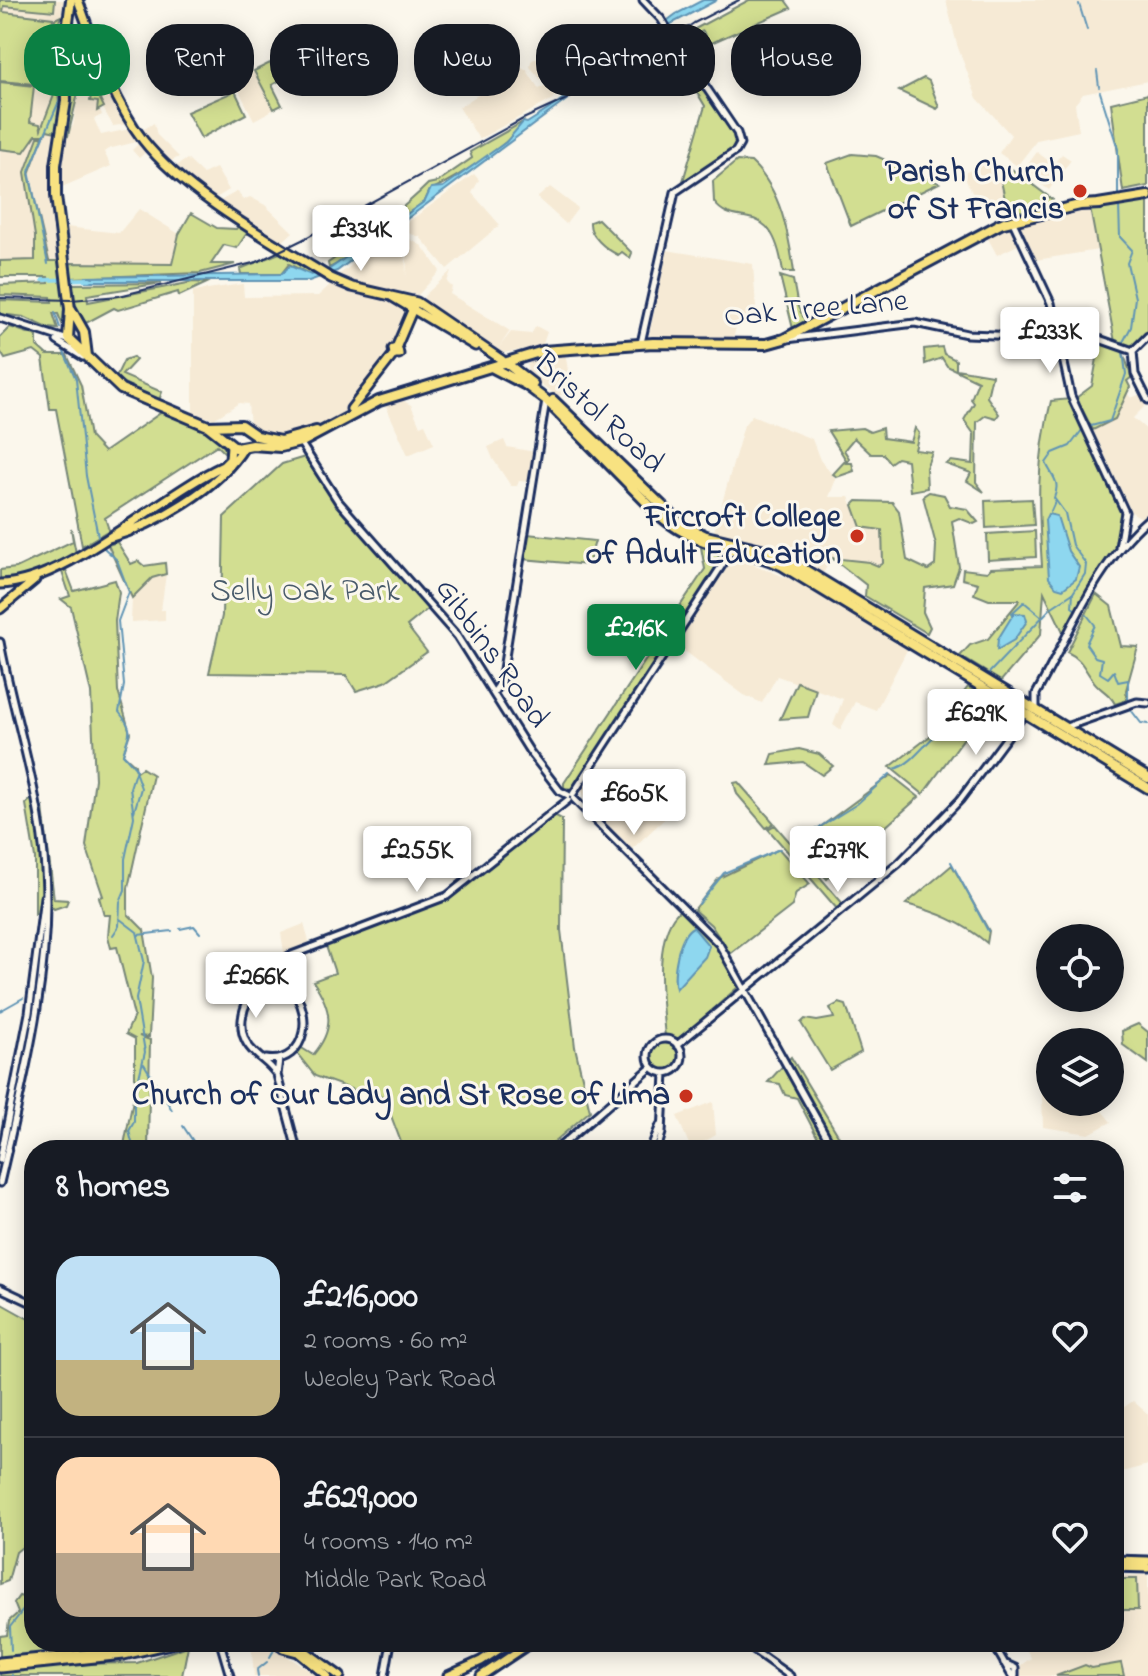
<!DOCTYPE html>
<html lang="en">
<head>
<meta charset="utf-8">
<style>
	:root { --surface:#171b24; --page:#20242c; --text:#f1f3f6; --muted:#9ea1a6; --line:#363941; --accent:#0b8043 }
	body { margin:0; font-family:"Indie Flower",sans-serif; background:var(--page); color:var(--text); height:100vh; display:flex; flex-direction:column; font-size:30px; white-space:nowrap }
	* { box-sizing:border-box; margin:0 }
	p { font-size:26px; color:var(--muted) }
	.icon { flex:none; width:44px; height:44px; fill:none; stroke:currentColor; stroke-width:2; stroke-linecap:round; stroke-linejoin:round }
	.map { position:relative; flex:1; overflow:hidden }
	.sheet { position:absolute; left:24px; top:1140px; width:1100px; height:512px; display:flex; flex-direction:column; background:var(--surface); border-radius:32px; box-shadow:0 4px 20px #0003 }
	.sheet>* { flex:none }
	.banner { position:absolute; left:24px; top:24px; width:1100px; height:72px; display:flex; gap:16px }
	.tools { position:absolute; left:1036px; top:924px; display:grid; gap:16px }
	.tools a { display:grid; place-items:center; width:88px; height:88px; border-radius:50%; background:var(--surface); box-shadow:0 4px 20px #0003; font-size:40px }
	.price { position:absolute; translate:-50% -68px; padding:0 18px; border-radius:8px; background:#fff; color:#222; font-size:26px; line-height:52px; filter:drop-shadow(0 2px 4px #0008) }
	.price::after { content:''; position:absolute; left:50%; top:48px; width:24px; height:18px; margin-left:-12px; background:inherit; clip-path:polygon(0 0,100% 0,50% 100%) }
	.price.current { background:var(--accent); color:#fff }
	ul { padding:0; list-style:none }
	li { display:flex; align-items:center; gap:24px; height:200px; padding:0 32px }
	li+li { border-top:2px solid var(--line) }
	li span { display:grid; place-items:center; flex:none; width:224px; height:160px; border-radius:24px; color:#555 }
	li>.icon { margin-inline-start:auto }
	span .icon { width:96px; height:96px; fill:#fffc; stroke-width:1 }
	li b { font-size:34px }
	h2 { display:flex; justify-content:space-between; align-items:center; height:96px; padding:0 32px; font-size:34px }
	.pill { padding:0 28px; border-radius:32px; background:var(--surface); box-shadow:0 4px 20px #0003; font-size:28px; line-height:72px }
	.pill.current { background:var(--accent); color:#fff }
	.map>svg:first-child { display:block }
</style>
</head>
<body>
<div class="map">
<svg width="1148" height="1676" viewBox="0 0 1148 1676">
	<rect width="100%" height="100%" fill="#fbf7ec"/>
	<filter id="ink" filterUnits="userSpaceOnUse"><feTurbulence type="fractalNoise" baseFrequency=".0125" numOctaves="2"/><feDisplacementMap in="SourceGraphic" scale="16" xChannelSelector="R" yChannelSelector="G"/><feConvolveMatrix kernelMatrix="1 2 1 2 8 2 1 2 1" color-interpolation-filters="sRGB"/></filter>
	<g filter="url(#ink)">
		<path fill="#f6ead5" d="M0,0H66L56,134L63,135L73,126L79,88L104,74L128,124L113,126L103,108L100,110L102,115L94,119L101,135L130,129L148,150L139,158L132,150L138,144L136,142L108,149L104,152L111,166L62,187L66,227L119,233L139,209L179,234L173,264L49,262L29,174L34,156L28,173L41,238L37,261L31,277L0,278Z
			M946,0H1148V81L1083,94L1075,104L1079,131L1037,140L1017,166L999,153L1011,135L977,98L957,45Z
			M109,32L115,47L124,44L129,56L108,63L97,36Z
			M547,51L571,85L551,100L479,139L459,107L520,68L526,69L539,89L546,85L530,67L531,61Z
			M270,63L279,81L272,85L282,105L254,120L234,81Z
			M154,123L157,135L179,157L169,162L141,131Z
			M1037,152L1049,161L1055,162L1062,154L1071,160L1049,190L1023,171Z
			M187,159L203,174L216,168L229,190L216,198L175,167Z
			M985,162H992L998,167L1005,197L978,205L963,174Z
			M474,174L479,180L472,193L500,225L447,269L420,237L408,233V222Z
			M550,187L578,208L566,224L537,198Z
			M238,191L243,200L250,197L265,205L293,232L280,244L220,201Z
			M1090,208L1098,250L1036,260L1018,222Z
			M1010,225L1020,244L997,255L986,235Z
			M405,232L406,277L408,238L422,246L440,271L418,295L352,282L337,276L397,233Z
			M666,250L753,264L757,322H737L733,340L649,336Z
			M451,271L447,282L452,287L450,294L510,331L500,346L511,332L531,334L536,326L547,332L542,347L503,353L424,301V296Z
			M243,284L244,297L318,296L331,284L377,296L401,307L406,315L393,345L358,400L333,421L315,430L272,437L250,425L248,404L239,403L214,419L193,414V291Z
			M565,352L572,395H556L528,375L527,365L536,357Z
			M1127,393L1131,398L1141,394L1147,404L1133,418L1148,431V512L1142,518L1131,512L1093,430L1115,419Z
			M400,399L411,405L420,426L425,424L434,444L408,455L385,404Z
			M752,415L812,439L820,460L836,479L829,497H849L861,527L882,530L883,562L878,567L869,562L832,558L821,577L713,535L744,425Z
			M504,440L507,447L535,452L530,482L519,481L517,486H511L493,459L488,447Z
			M735,557L795,581L909,646L876,710L855,702L840,730L833,725L843,699L777,676L762,703L744,695L675,644L729,560Z
			M166,574L161,610H165V620L131,622L132,598L152,578Z
			M637,779L672,812L632,849L592,810L581,789L586,784L619,799Z
			M304,924L310,945L284,953L281,933Z
			M1050,1063V1102H1095L1111,1122L1089,1134L1043,1127L1041,1064Z
			M713,1102L716,1135L691,1149L677,1116Z
			M1133,1401L1148,1414V1465L1114,1474V1414Z
			M1148,1575V1676H1018L1021,1665L1031,1658L1022,1642H1114V1576Z
			M251,1642H265L318,1676H254Z"/>
		<path fill="#d2de91" stroke="#768678" stroke-width="2" d="M0,0H55L54,11L4,6L3,12L53,18L46,85L0,81Z
			M749,0H785L791,8L709,44L703,31L679,41L678,38Z
			M61,16L53,39L59,103L62,100L56,132L47,130L45,135H36L24,152L0,149V82L34,86L30,122L40,124L41,129L54,95L48,93V87L55,19Z
			M679,53L736,139L733,150L683,181L705,106L674,54Z
			M270,63L279,81L272,85L282,105L274,109L254,71Z
			M73,69L80,85L91,81L104,107L97,111L98,102L90,101L92,89H79L68,136L63,135Z
			M924,78L929,81L939,107L937,109L899,91Z
			M235,91L246,114L201,138L187,112Z
			M1148,94V186L1123,191L1111,103Z
			M523,122C513,144 451,181 430,190L425,201L346,260L329,268L328,263C363,238 398,214 428,184L437,182L472,158L470,152Z
			M38,137H43L29,174L49,261H60L65,315L63,326L58,314L53,313L58,329L48,328L24,317L0,314V300L52,302L51,297L0,295V285L49,283L48,277H0V261L35,260V236L25,172Z
			M852,154L876,156L939,183L851,226L827,163Z
			M737,161L751,162C781,189 789,235 794,272H783C772,193 735,232 714,202L713,181Z
			M998,167H1009L1053,200L1052,207L1008,213Z
			M1148,198V334L1132,348L1115,342L1090,208Z
			M191,213L217,228L236,229L240,224L249,230L237,248L224,245L211,264H235L200,273L70,278L68,263L172,264L179,234Z
			M598,219L632,253L630,258L622,252L618,255C606,249 589,236 590,222Z
			M282,252L317,274L311,275L289,264L281,274H241L240,269Z
			M780,276L793,280L798,307L806,322L793,329Z
			M193,282L207,283L179,296L178,292L118,310L114,308L86,323L77,313L72,284L162,283L87,295L88,302Z
			M10,327L37,336V346L47,355H67L81,385L90,437L104,452L162,412C183,421 221,429 227,455L217,445L105,518L109,530L82,546L56,409H50L43,358L34,351L5,359L0,351V337Z
			M1100,342L1122,350L1132,377L1127,381L1130,387L1115,419L1093,430L1076,398L1092,386Z
			M942,347L944,354L956,360V369L992,375L987,397L999,414L996,418L986,415L977,422L976,482L984,492L967,481L971,473L946,464L951,461L973,464L974,434L964,420L974,403L971,399L978,381L947,366L942,358L925,364L924,349Z
			M133,357L136,360L122,375L162,392L159,400L115,379L124,360Z
			M1070,399L1125,517L1123,539L1065,636L1044,592L1041,634L1001,681L960,656L970,645L988,639L1020,600H989L974,594L978,583L962,579L963,569L987,572L991,568L1042,566C1038,505 1036,461 1051,401Z
			M862,428L870,432L882,428L883,438L911,442L915,428L919,433L915,450L932,452L926,468L927,488L910,491L907,460L897,458L890,463L883,454H871L854,438L844,450L849,458L846,463H852L854,471L837,477L833,474L846,460L828,431Z
			M305,457L337,506L429,608L407,626L427,652L385,682L356,691L346,675L209,673L222,616L224,517L282,464Z
			M929,492L944,495L950,506L967,509L978,522L974,524L959,518L952,521L959,567L953,584L925,588L923,612L930,627L927,633L865,596L866,585L832,558L869,562L878,566L883,563L882,530L861,527L853,505L857,501L892,502L899,511L907,560L928,570L935,565L936,545L923,496Z
			M1032,499L1034,525L986,528L985,501Z
			M71,528L76,553L35,574L0,581V570L16,568L73,541Z
			M1035,531L1036,557L988,560L987,534Z
			M527,534L595,541L588,565L523,559Z
			M117,542L131,564L138,561L144,566L165,563L166,574L152,578L132,598L108,545Z
			M701,547L718,551L719,564L662,655L651,649L705,569Z
			M66,570L74,591L115,580L119,592L115,621L118,691L130,733L123,754L135,765L136,772L142,768L153,775L128,888V914L144,930L152,978L149,1037L139,1036L150,1040L148,1150H123L135,1090V1039L126,1034L134,1016L117,947L111,948L108,936L110,915H104L99,897L103,896L86,846L95,779L91,693L71,607L61,599L70,596L62,572Z
			M1096,594L1111,606L1121,646L1138,647L1126,690L1127,700L1115,704C1110,694 1106,694 1098,686C1085,674 1085,660 1067,652Z
			M651,652L659,658L574,789L564,788V783Z
			M797,682L816,689L808,717L780,719Z
			M968,687L991,701L923,794L890,767L930,736Z
			M799,749L819,754L833,766L822,775L803,762L769,765L773,754Z
			M891,775L919,797L827,879L796,845Z
			M738,782L774,823L766,828L737,794L734,783Z
			M32,798L44,879L39,913L35,914V858L26,804Z
			M38,807H43L54,899L68,900L66,905L54,909L49,904Z
			M554,815L562,819L561,930L575,1047L590,1111L545,1150H404L385,1100L374,1091H356L315,1076L296,1052L300,1047L313,1055C335,1029 332,1009 313,981L335,973L326,946L449,896Z
			M775,825L844,905L838,910L768,829Z
			M779,849L810,884L796,893L792,906L730,954L711,925L694,910L719,878Z
			M952,865L989,931L987,943C962,922 937,912 906,904Z
			M681,909L716,945L738,987L675,1044L665,1037C662,1002 652,932 681,909Z
			M839,1003L846,1005L861,1052L830,1070L801,1023L805,1019L817,1021L834,1018L830,1008Z
			M1138,1024L1148,1032V1063L1123,1045L1122,1031Z
			M651 1056a14 14 0 1 1 28 0a14 14 0 1 1-28 0Z
			M791,1057L847,1150H824L797,1098L785,1095L780,1084L768,1082Z
			M0,1303L34,1322V1532L32,1539L16,1552L8,1581L0,1584Z
			M1119,1579H1137L1138,1610H1120Z
			M34,1589V1642H148L0,1658V1636L7,1635L9,1621L18,1613L14,1603L19,1596L27,1598Z
			M188,1646L182,1676H0V1672L72,1664L137,1663Z
			M1121,1663L1124,1676H1056L1085,1665L1092,1668Z"/>
		<path fill="#8ed7ef" stroke="#6094b5" stroke-width="2" d="M703,0H717L663,28L337,271L309,281H86V277L281,274L290,266L311,275L328,270L425,201L431,188L443,187L506,142L523,122L527,123L549,109L676,14Z
			M1048,514L1057,516L1068,551L1079,567L1076,579L1063,589L1056,587L1049,578L1045,520Z
			M1014,613L1025,614L1027,621L1014,640L997,650L998,639Z
			M693,927L709,946L705,957L676,989C672,976 678,934 693,927Z"/>
		<g fill="none" stroke-linecap="round" stroke-linejoin="round">
			<path stroke="#6094b5" stroke-width="2" d="M83,4L85,0
				M1079,4L1087,30
				M1097,71L1099,87
				M1100,92L1118,149V197
				M48,264L29,171L60,99L56,41L63,21
				M55,312L60,328
				M63,350L76,379L86,476L98,536
				M1091,426L1110,421L1126,374L1122,344L1131,327L1135,298L1127,263L1132,250L1120,237L1119,205
				M1051,511L1055,502
				M104,548L117,560L129,592L118,621L124,685L119,712C135,732 129,731 123,754L136,769L130,788L134,817L125,859V890L120,902L119,926L113,935
				M1052,607L1073,593
				M1076,610L1072,607L1073,593L1085,574L1086,564L1072,545L1065,513L1054,498C1061,481 1052,477 1046,463L1053,453L1070,446L1082,430
				M1012,613L1024,602L1041,616
				M1087,615L1095,625L1086,644L1095,657L1102,659L1100,673L1108,678L1114,671L1118,682L1128,680V706L1141,723L1148,724
				M988,674L1050,609
				M894,769C919,763 933,725 960,721L975,690
				M134,812L141,788L136,774
				M796,842L857,804L890,774
				M951,862L988,931
				M699,904L724,873L780,849
				M120,919L137,932L144,961L136,999L145,1052L134,1099V1122L129,1131L134,1150
				M180,929L194,926L200,933
				M138,935L172,931
				M0,1011L23,998
				M144,1064L172,1110
				M183,1126L199,1150
				M11,1650L10,1627L34,1596
				M270,1657L274,1650
				M12,1675V1676
				M258,1676L257,1670L267,1662"/>
			<path stroke="#8ed7ef" stroke-width="4" d="M43,280L90,279"/>
			<defs>
				<path id="minor" d="M643,0L661,19
					M1012,220L1051,303L1071,396L1125,512L1119,547
					M0,318L71,341
					M787,339L915,323L967,334L1099,339L1133,351
					M57,341L83,357
					M641,343L675,192L736,151L740,144L737,133L674,40
					M1133,351L1135,374L1148,400
					M1133,351L1148,336
					M300,442L338,501L457,636L530,752L560,791L568,795
					M0,642C14,717 41,794 45,870C52,974 23,1082 0,1183
					M494,692L501,682L546,400
					M1036,709V694C1069,635 1096,564 1148,519
					M1066,727L1137,702L1148,703
					M573,794L732,550
					M574,799L719,944L834,1150
					M268,982L289,956L447,896L568,800
					M648 1056a17 17 0 1 1 34 0a17 17 0 1 1-34 0Z
					M677,1045L899,863L960,800L1025,713
					M266,1059C307,1066 318,1006 283,982L260,986C240,1003 234,1034 255,1053C263,1061 270,1064 277,1075
					M279,1059L277,1075L297,1150
					M556,1150L652,1067
					M650,1150L660,1125
					M657,1150L662,1133L665,1073
					M0,1160L29,1013L44,897
					M0,1288L34,1304
					M220,1642L230,1676
					M742,1642L790,1676
					M992,1642L1012,1676
					M1004,1663L1015,1668V1676
					M385,1676L391,1642"/>
				<path id="major" d="M78,0C95,46 113,101 143,140C185,194 273,242 331,278L352,287L417,302L502,360
					M389,295L475,346
					M396,348L414,306
					M393,349H398L399,354H394Z
					M351,409L394,354
					M109,538C155,525 219,488 244,447
					M0,584C66,583 160,495 223,466L230,459L231,445
					M0,609L35,580
					M1114,1560L1148,1561
					M1114,1567L1148,1568
					M278,1642L283,1648L298,1652L327,1676
					M294,1643L340,1676
					M0,1662L123,1650L160,1642
					M0,1668L124,1655L179,1642
					M448,1676L481,1661L510,1642
					M481,1676L532,1642"/>
				<path id="highway" d="M71,0L65,44L66,101L56,165V196L70,309L68,338L121,389L208,426L241,425L257,436L280,441L316,431
					M1098,204L1148,196
					M999,224L1080,205L1100,204
					M71,309L84,332L87,356
					M506,363L533,384
					M493,368L526,385L546,400L659,515C705,553 735,543 783,566L1148,788
					M553,400L681,524L706,536L777,553L1148,778
					M208,426L236,448L252,445L280,447L304,441L379,401L543,351L653,343L766,344L784,339L1004,222"/>
			</defs>
			<use href="#minor" stroke="#1b2f5e" stroke-width="11"/>
			<use href="#major" stroke="#1b2f5e" stroke-width="13"/>
			<use href="#highway" stroke="#1b2f5e" stroke-width="14"/>
			<use href="#minor" stroke="#fbf7ec" stroke-width="5"/>
			<use href="#major" stroke="#f8e281" stroke-width="7"/>
			<use href="#highway" stroke="#f8e281" stroke-width="8"/>
			<path stroke="#1b2f5e" stroke-width="2" d="M0,298L71,300L119,296L257,262L302,240L523,119L617,76L694,23L739,0"/>
			<defs>
				<path id="minor-bridge" d="M661,19L674,40"/>
			</defs>
			<use href="#minor-bridge" stroke="#1b2f5e" stroke-width="11" stroke-linecap="butt"/>
			<use href="#minor-bridge" stroke="#fbf7ec" stroke-width="5"/>
		</g>
	</g>
	<g fill="#c8321e" stroke="#fbf7ec" stroke-width="3">
		<circle cx="1080" cy="191" r="8"/>
		<circle cx="857" cy="536" r="8"/>
		<circle cx="686" cy="1096" r="8"/>
	</g>
	<g text-anchor="middle" dominant-baseline="central" stroke-width="6" stroke-linejoin="round" paint-order="stroke">
		<g font-size="32" font-weight="bold" fill="#1b2f5e" stroke="#fbf7ec" text-anchor="end">
			<text x="1064" y="173">Parish Church<tspan x="1064" dy="37">of St Francis</tspan></text>
			<text x="841" y="518">Fircroft College<tspan x="841" dy="37">of Adult Education</tspan></text>
			<text x="670" y="1096">Church of Our Lady and St Rose of Lima</text>
		</g>
		<g font-size="32" fill="#1b2f5e" stroke="#fbf7ec">
			<text transform="translate(816 310) rotate(-5)">Oak Tree Lane</text>
			<text transform="translate(598 414) rotate(42)">Bristol Road</text>
			<text transform="translate(491 654) rotate(55)">Gibbins Road</text>
		</g>
		<g font-size="32" fill="#495b6b" stroke="#fbf7ec">
			<text x="305" y="592">Selly Oak Park</text>
		</g>
	</g>
</svg>
<div class="tools">
<a><svg class="icon" aria-label="locate" viewBox="0 0 24 24"><circle cx="12" cy="12" r="6"/><path d="M12 2v4M12 18v4M2 12h4M18 12h4"/></svg></a>
<a><svg class="icon" aria-label="layers" viewBox="0 0 24 24"><path d="M12 4l9 5-9 5-9-5zM3 14l9 5 9-5"/></svg></a>
</div>
<b class="price" style="left:361px;top:273px">£334K</b>
<b class="price" style="left:1050px;top:375px">£233K</b>
<b class="price current" style="left:636px;top:672px">£216K</b>
<b class="price" style="left:976px;top:757px">£629K</b>
<b class="price" style="left:634px;top:837px">£605K</b>
<b class="price" style="left:417px;top:894px">£255K</b>
<b class="price" style="left:838px;top:894px">£279K</b>
<b class="price" style="left:256px;top:1020px">£266K</b>
<div class="banner">
<a class="pill current">Buy</a>
<a class="pill">Rent</a>
<a class="pill">Filters</a>
<a class="pill">New</a>
<a class="pill">Apartment</a>
<a class="pill">House</a>
</div>
<section class="sheet">
<h2>8 homes<svg class="icon" aria-label="filters" viewBox="0 0 24 24"><path d="M4 7h16M4 17h16"/><circle cx="9" cy="7" r="2"/><circle cx="15" cy="17" r="2"/></svg></h2>
<ul>
<li><span style="background:linear-gradient(#bfe0f5 65%,#c2b280 0)"><svg class="icon" aria-label="home" viewBox="0 0 24 24"><path d="M3 11l9-7 9 7M6 9v11h12V9"/></svg></span><div><b>£216,000</b><p>2 rooms · 60 m²</p><p>Weoley Park Road</p></div><svg class="icon" aria-label="heart" viewBox="0 0 24 24"><path d="M12 20l-8-8c-3-5 5-10 8-4 3-6 11-1 8 4z"/></svg></li>
<li><span style="background:linear-gradient(#ffd9b3 60%,#b9a48a 0)"><svg class="icon" aria-label="home" viewBox="0 0 24 24"><path d="M3 11l9-7 9 7M6 9v11h12V9"/></svg></span><div><b>£629,000</b><p>4 rooms · 140 m²</p><p>Middle Park Road</p></div><svg class="icon" aria-label="heart" viewBox="0 0 24 24"><path d="M12 20l-8-8c-3-5 5-10 8-4 3-6 11-1 8 4z"/></svg></li>
</ul>
</section>
</div>
</body>
</html>
